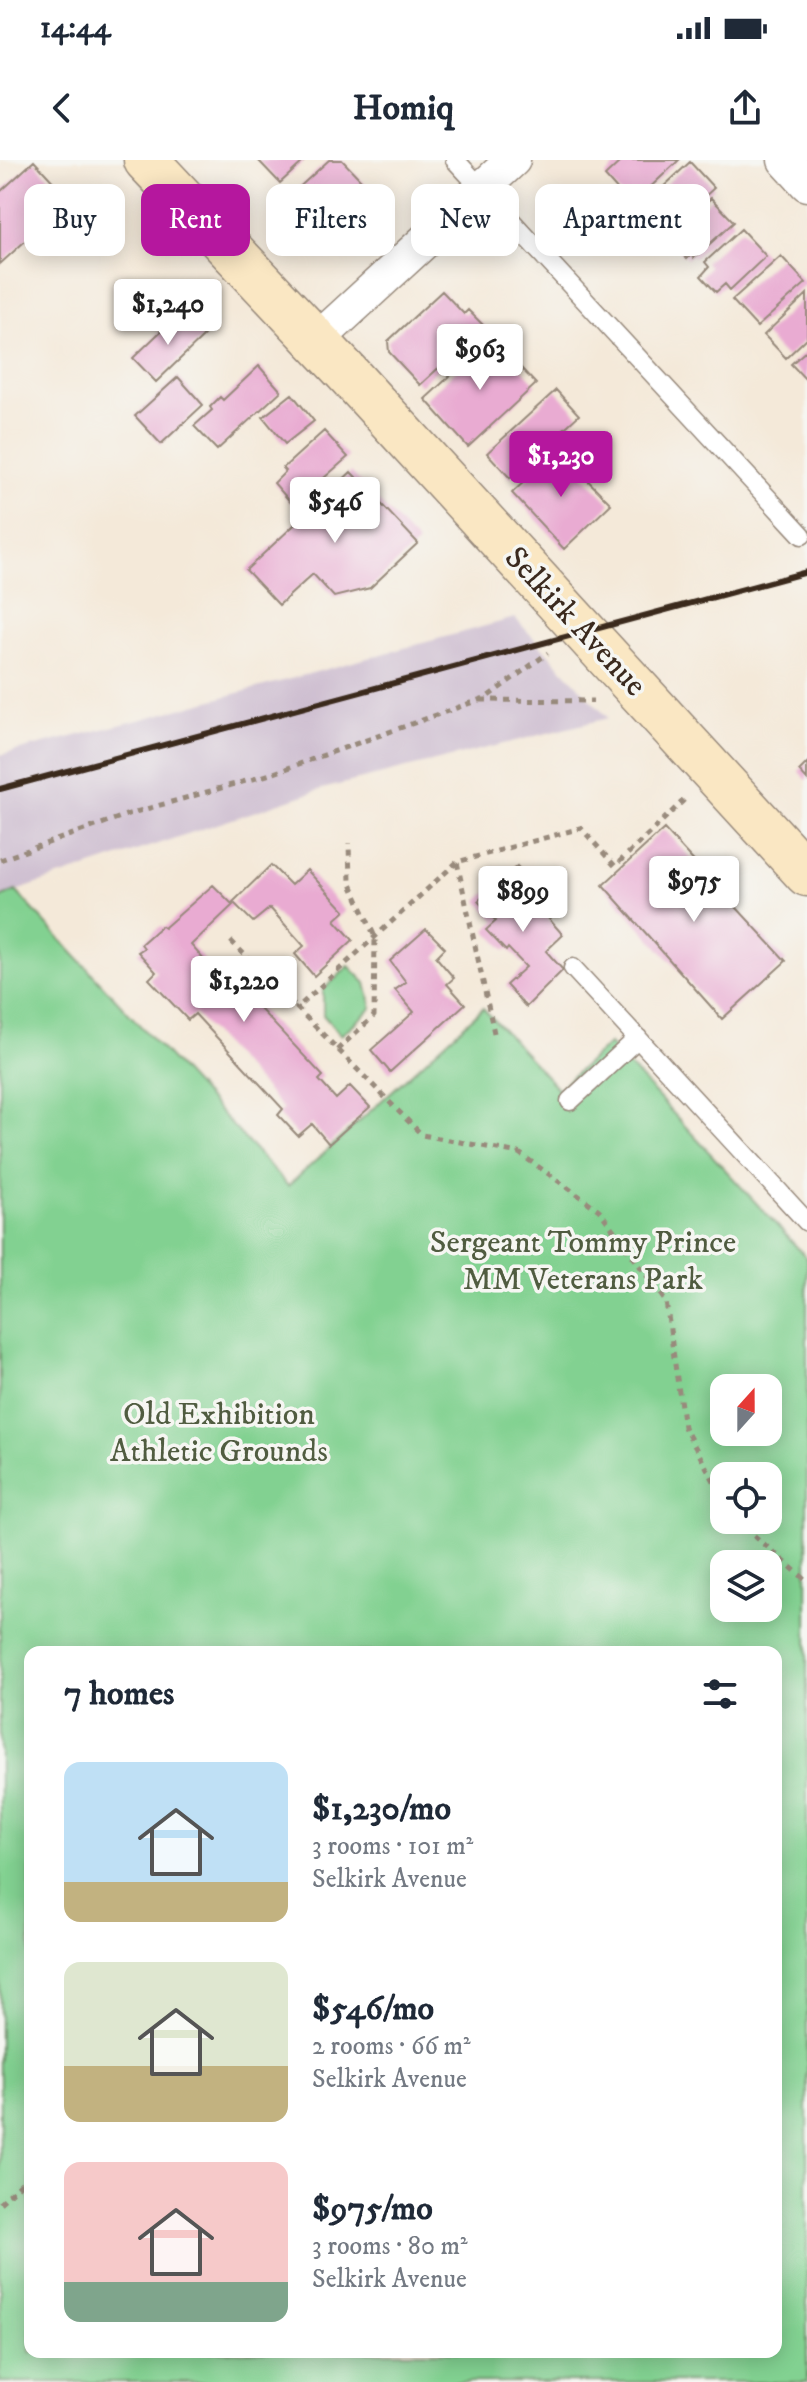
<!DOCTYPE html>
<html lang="en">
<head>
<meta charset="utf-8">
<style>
	:root { --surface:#fff; --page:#f2f2f3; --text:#1f2937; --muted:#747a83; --accent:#b5179e }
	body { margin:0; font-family:"IM FELL DW Pica",serif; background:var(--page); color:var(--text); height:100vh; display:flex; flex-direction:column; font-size:30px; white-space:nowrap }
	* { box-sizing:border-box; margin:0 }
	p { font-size:26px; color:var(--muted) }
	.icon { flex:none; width:44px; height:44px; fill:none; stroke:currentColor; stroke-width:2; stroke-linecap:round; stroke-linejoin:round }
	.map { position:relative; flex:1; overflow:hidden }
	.panel { position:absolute; left:24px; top:1486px; width:758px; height:712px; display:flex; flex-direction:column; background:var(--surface); border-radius:16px; box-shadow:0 4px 20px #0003 }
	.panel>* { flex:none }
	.guide { position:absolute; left:24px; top:24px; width:760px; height:72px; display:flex; gap:16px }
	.needle { width:52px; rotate:21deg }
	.tools { position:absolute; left:710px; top:1214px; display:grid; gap:16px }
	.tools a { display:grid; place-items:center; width:72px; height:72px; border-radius:16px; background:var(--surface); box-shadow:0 4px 20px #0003; font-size:40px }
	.price { position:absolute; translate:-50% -68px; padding:0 18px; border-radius:8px; background:#fff; color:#222; font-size:26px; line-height:52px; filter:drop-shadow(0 2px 4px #0008) }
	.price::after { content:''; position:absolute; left:50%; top:48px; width:24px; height:18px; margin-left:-12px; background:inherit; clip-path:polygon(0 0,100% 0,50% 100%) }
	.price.selected { background:var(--accent); color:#fff }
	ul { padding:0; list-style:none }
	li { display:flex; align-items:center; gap:24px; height:200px; padding:0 40px }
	li span { display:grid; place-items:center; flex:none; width:224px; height:160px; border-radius:16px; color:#555 }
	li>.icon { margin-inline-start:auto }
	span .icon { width:96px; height:96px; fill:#fffc; stroke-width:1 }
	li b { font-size:34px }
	h2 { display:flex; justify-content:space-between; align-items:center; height:96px; padding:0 40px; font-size:34px }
	.pill { padding:0 28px; border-radius:16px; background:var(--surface); box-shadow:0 4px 20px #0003; font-size:28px; line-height:72px }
	.pill.selected { background:var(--accent); color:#fff }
	.status { display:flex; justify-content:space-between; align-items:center; height:56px; padding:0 40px; background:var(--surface); direction:ltr }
	.status svg { height:22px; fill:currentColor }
	header { display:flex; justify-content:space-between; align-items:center; height:104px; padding:0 40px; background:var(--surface); font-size:36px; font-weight:700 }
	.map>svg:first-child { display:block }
</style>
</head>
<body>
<div class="status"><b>14:44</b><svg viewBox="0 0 49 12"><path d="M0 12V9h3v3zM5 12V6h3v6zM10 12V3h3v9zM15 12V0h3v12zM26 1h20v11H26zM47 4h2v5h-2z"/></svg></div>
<header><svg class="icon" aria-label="back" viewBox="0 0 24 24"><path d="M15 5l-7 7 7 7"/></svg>Homiq<svg class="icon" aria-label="share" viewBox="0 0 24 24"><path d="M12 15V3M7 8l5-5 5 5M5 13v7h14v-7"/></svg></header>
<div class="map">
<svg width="807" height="2222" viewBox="0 0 807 2222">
	<rect width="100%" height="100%" fill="#f6f6f2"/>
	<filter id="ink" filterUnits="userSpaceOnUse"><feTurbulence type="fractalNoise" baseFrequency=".0125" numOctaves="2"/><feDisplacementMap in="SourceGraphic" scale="16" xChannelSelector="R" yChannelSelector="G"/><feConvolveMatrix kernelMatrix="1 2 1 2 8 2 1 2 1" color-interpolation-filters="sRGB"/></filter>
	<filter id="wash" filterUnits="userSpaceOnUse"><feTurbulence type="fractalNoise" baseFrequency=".006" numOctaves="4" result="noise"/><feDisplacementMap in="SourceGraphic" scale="32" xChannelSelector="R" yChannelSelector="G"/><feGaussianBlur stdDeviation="1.8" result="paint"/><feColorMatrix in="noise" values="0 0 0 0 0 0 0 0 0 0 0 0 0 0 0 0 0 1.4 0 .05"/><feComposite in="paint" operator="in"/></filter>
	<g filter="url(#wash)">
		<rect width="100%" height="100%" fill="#f4e9d9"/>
		<path fill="#cebed0" d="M515,458L608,558L322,629L16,731L0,738V595L139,560Z"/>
		<path fill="#82d191" stroke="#5e7e58" stroke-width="2" fill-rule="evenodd" d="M16,731L288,1026L483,848L558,929L609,884L807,1098V2222H0V738ZM724,1228H768V1272H724ZM724,1316H768V1360H724ZM724,1404H768V1448H724ZM30,1492H776V2192H30Z
			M349,806L366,823L372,848L341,875L323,855V830Z"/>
		<g id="blocks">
			<path fill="#e9abd2" d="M258,0H305L280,23Z
				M329,0H342L381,41L339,80L294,32Z
				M622,0H679L643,34L639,30L627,41L605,16Z
				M34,1L70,40L0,104V32Z
				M690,2L714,28L670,68L646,43Z
				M711,38L734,62L694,98L691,95L687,99L667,78Z
				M741,69L766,96L730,130L725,124L716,132L701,116L709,107L705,102Z
				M781,96L806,123L757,167L732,140Z
				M442,131L464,154L468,150L484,166L420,225L389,192L388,181Z
				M807,134V178L786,198L764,175Z
				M181,152L204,176L156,222L133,198Z
				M492,177L536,224L468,287L425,239Z
				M807,190V221L791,204Z
				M259,206L281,231L217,290L194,266L212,250L210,247L220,237L223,240Z
				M178,217L203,245L161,284L135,256Z
				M556,230L579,255L510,318L487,293Z
				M292,234L314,261L285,284L263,257Z
				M324,271L348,297L293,345L274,323L286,311L283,308Z
				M558,290L611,344L564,389L512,333Z
				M351,312L418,383L370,428L334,437L313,414L279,445L246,410Z
				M807,603V620L799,611Z
				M664,669L786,801L722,859L603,725Z
				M271,705L291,725L307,710L345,751L335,760L353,780L314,816L295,794L304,786L270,748L253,762L233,742Z
				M517,706L537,727L528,735L563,775L546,791L563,810L526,847L506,825L526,807L508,788L506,791L486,770L496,761L478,741Z
				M213,725L233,745L191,785L224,823L230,817L323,916L319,920L336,939L350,926L370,947L329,984L312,964L298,976L278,955L283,949L195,854L188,860L149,819L156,812L138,792L144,788L141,784L161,766L164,768Z
				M426,769L445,788L436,797L454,818L447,824L465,844L390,912L371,890L414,852L395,830L406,822L390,801Z"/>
		</g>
	</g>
	<g filter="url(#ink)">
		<use href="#blocks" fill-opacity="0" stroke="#988a7c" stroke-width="2"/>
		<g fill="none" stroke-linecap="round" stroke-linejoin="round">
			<defs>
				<path id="service" d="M455,0L802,375
					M573,808L807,1062
					M570,941L638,878"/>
				<path id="minor" d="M785,0L807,24
					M316,181L513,0"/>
				<path id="secondary" d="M146,0L346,212L807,714"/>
			</defs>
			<use href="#service" stroke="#988a7c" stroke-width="21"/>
			<use href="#minor" stroke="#988a7c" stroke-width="37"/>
			<use href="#secondary" stroke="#988a7c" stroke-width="47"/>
			<path stroke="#988a7c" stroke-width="5" stroke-dasharray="6 6" stroke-linecap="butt" d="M481,540L593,541
				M0,700L132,653L271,614L487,537L548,493
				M457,702L297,848L422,975L519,993L599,1050L666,1142L684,1267L724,1339
				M231,781L297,848
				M494,873L457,702L581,668L615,706L684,640
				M337,890L374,856L375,777L350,722L349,683
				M736,1360L807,1421
				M0,2043L30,2015"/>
			<use href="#service" stroke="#fff" stroke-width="18"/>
			<use href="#minor" stroke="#fff" stroke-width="34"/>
			<use href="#secondary" stroke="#fae7c3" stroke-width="44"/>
			<path stroke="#3b2a1e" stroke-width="6" d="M0,629L807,412"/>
		</g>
	</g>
	<g text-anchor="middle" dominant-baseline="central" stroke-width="7" stroke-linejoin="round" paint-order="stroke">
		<g font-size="32" fill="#3b2a1e" stroke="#f6f6f2">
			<text transform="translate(575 462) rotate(47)">Selkirk Avenue</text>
		</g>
		<g font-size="32" fill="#505c40" stroke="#f6f6f2">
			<text x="583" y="1083">Sergeant Tommy Prince<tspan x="583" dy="37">MM Veterans Park</tspan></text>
			<text x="219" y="1255">Old Exhibition<tspan x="219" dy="37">Athletic Grounds</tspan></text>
		</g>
	</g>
</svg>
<div class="tools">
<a><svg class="needle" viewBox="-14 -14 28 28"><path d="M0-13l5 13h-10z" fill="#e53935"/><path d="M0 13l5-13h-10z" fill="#747a83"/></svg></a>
<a><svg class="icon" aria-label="locate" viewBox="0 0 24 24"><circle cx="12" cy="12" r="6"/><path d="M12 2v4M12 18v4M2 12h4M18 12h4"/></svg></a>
<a><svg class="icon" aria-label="layers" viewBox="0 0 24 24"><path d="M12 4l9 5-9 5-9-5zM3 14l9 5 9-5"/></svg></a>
</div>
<b class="price" style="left:168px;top:187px">$1,240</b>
<b class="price" style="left:480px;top:232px">$963</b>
<b class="price selected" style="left:561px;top:339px">$1,230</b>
<b class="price" style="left:335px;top:385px">$546</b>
<b class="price" style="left:694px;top:764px">$975</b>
<b class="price" style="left:523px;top:774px">$899</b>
<b class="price" style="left:244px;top:864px">$1,220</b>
<div class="guide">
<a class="pill">Buy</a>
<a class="pill selected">Rent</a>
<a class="pill">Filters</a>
<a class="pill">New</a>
<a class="pill">Apartment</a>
</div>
<section class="panel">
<h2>7 homes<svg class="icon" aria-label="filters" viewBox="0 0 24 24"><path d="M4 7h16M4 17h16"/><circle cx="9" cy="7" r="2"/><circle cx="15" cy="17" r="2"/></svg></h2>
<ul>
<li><span style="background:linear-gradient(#bfe0f5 75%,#c2b280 0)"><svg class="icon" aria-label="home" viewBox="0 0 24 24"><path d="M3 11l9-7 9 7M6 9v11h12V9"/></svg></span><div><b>$1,230/mo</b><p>3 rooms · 101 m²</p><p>Selkirk Avenue</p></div></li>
<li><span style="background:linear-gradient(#dfe7d0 65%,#c2b280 0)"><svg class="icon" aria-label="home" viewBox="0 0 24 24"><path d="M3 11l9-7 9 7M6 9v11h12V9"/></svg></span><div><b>$546/mo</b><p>2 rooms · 66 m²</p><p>Selkirk Avenue</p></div></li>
<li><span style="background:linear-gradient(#f6c9c9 75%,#7fa58c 0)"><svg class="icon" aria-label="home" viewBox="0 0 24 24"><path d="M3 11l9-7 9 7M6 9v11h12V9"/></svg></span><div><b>$975/mo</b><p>3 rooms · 80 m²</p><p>Selkirk Avenue</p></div></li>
</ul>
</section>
</div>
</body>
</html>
